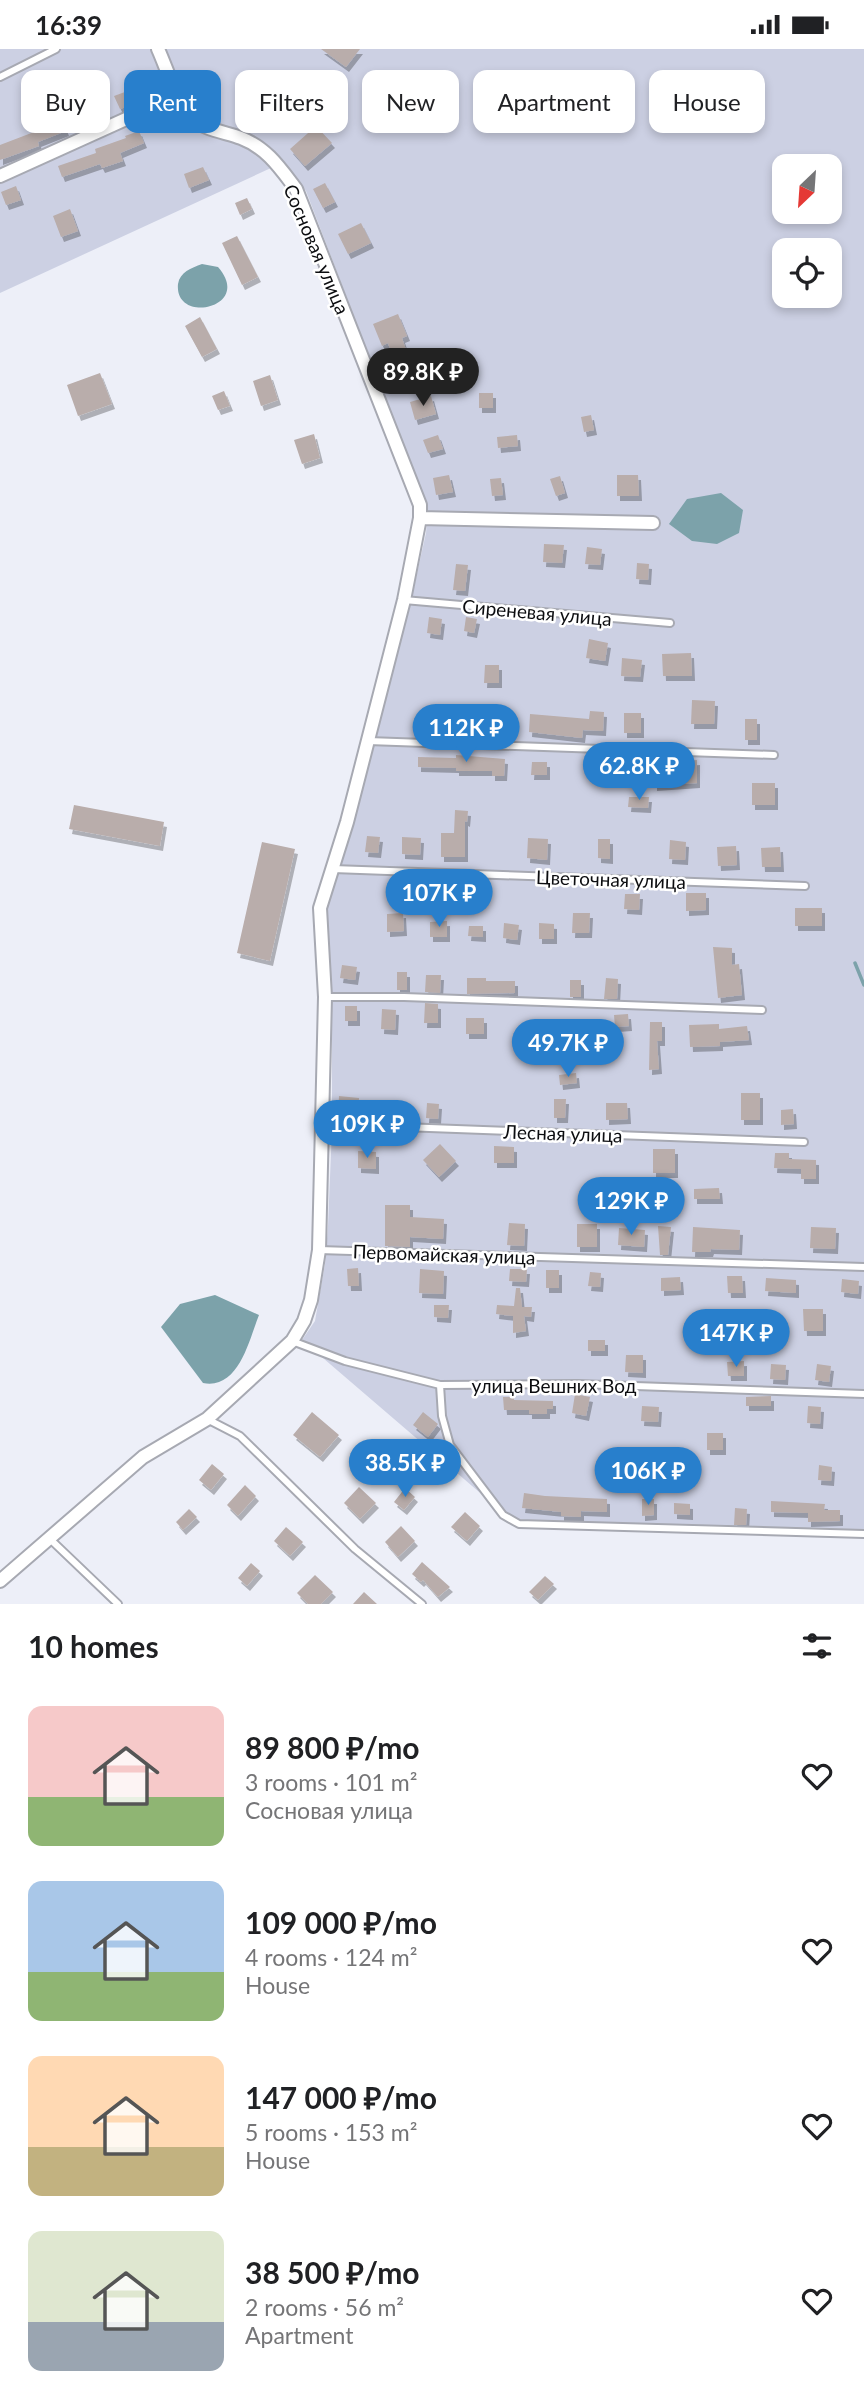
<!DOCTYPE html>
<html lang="en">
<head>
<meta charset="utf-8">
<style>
	:root { --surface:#fff; --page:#f6f6f6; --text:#202124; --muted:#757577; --accent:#287fcc }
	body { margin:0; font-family:Lato,sans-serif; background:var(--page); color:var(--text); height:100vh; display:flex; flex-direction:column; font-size:26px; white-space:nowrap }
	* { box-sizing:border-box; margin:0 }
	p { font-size:23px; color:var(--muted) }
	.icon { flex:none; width:38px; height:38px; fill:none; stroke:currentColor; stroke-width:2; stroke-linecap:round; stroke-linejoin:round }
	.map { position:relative; height:1555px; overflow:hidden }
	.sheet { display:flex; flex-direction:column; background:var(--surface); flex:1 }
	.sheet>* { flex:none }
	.guide { position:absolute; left:21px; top:21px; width:822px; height:63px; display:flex; gap:14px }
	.needle { width:46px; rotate:205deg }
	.controls { position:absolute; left:772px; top:105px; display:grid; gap:14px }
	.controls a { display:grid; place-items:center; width:70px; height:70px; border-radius:14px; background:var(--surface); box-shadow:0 4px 10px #0003; font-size:35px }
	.price { position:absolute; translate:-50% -60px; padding:0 16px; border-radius:24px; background:var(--accent); color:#fff; font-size:23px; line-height:46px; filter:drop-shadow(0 2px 4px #0008) }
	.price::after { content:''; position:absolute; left:50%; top:42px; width:21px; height:16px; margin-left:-10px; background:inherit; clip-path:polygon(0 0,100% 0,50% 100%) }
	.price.on { background:#222; color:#fff }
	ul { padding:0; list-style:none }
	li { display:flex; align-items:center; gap:21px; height:175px; padding:0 28px }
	li span { display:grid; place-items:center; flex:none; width:196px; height:140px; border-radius:14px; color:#555 }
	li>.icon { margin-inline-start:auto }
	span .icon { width:84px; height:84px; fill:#fffc; stroke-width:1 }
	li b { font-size:30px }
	h2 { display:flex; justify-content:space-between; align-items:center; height:84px; padding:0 28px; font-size:30px }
	.tag { padding:0 24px; border-radius:14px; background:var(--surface); box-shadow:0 4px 10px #0003; font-size:24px; line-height:63px }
	.tag.on { background:var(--accent); color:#fff }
	.status { display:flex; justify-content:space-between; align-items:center; height:49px; padding:0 35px; background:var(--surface); direction:ltr }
	.status svg { height:19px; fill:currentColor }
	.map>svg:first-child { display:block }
</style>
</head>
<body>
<div class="status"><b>16:39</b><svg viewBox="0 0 49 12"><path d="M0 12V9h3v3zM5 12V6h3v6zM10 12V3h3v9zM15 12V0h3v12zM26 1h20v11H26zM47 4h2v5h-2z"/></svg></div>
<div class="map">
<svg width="864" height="1555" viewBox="0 0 864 1555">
	<defs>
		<filter id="shadow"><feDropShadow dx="3" dy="5" stdDeviation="0" flood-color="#0004"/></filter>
	</defs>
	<rect width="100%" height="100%" fill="#edeff8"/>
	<path fill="#ccd0e3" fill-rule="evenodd" d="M0,0H864V1488L520,1478L302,1291L315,1272L325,1215L328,1177L332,1080V941L326,860L412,547L426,484L428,462L306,142L284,113L0,244ZM784,117H830V163H784ZM784,201H830V247H784Z"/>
	<path fill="#7ca2aa" d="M202,215L218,218C254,259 174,276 178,235C180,223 191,219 202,215Z
		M721,444L743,461L739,484L717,495L692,492L669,475L687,450Z
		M215,1246L259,1266C249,1291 239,1341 203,1334L161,1278L180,1255Z"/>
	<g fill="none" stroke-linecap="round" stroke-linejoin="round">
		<path stroke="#7ca2aa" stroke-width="3.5" d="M855,914L864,936"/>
	</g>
	<path fill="#b9adab" filter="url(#shadow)" d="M321,0H360L346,18Z
		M275,26L284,41L263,53L253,38Z
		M133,40L139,53L120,60L114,47Z
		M87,48L96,68L83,74L74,54Z
		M58,62L66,82L38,93L39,97L0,111V96L47,78L43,68Z
		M316,77L332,94L305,117L290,100Z
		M139,82L144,94L120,104L123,112L102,119L100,115L62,128L58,117L96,104L95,100L126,89L125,87Z
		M203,118L209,131L189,139L184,125Z
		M325,134L335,153L323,159L313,140Z
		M16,137L21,151L6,156L1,143Z
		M247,149L252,160L240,166L235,154Z
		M70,160L78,182L61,188L53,167Z
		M361,174L371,194L348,205L338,185Z
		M237,187L258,228L242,236L222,194Z
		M398,265L407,287L402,289L408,307L394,312L388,294L382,297L373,275Z
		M200,268L217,300L202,308L185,277Z
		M100,324L112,355L78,367L67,336Z
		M270,326L278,351L261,357L253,332Z
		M224,342L230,357L218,361L212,347Z
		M479,344H493V359H479Z
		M431,347L436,365L415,371L410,353Z
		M591,366L594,381L584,383L581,368Z
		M314,385L320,409L302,415L294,391Z
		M438,386L443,400L428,404L423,391Z
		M517,386L518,397L498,399L497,388Z
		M449,426L453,443L436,446L433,429Z
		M617,426H638L639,447H617Z
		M560,427L565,444L556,447L550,430Z
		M501,429L503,446L492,447L490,430Z
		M544,495L564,496L562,514L543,513Z
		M587,498L602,500L600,516L585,515Z
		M637,514L649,515L648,531L636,530Z
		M456,515L468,516L465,542L453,541Z
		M429,568L442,570L440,586L427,584Z
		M466,568L477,570L474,584L464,582Z
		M589,590L608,594L605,612L586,609Z
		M691,604L692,627H663L662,605Z
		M622,609L642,611L640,628L621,627Z
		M485,616H499V634H484Z
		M692,651L715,652L714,675H691Z
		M446,661L505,662V680H480L473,679V676L445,674Z
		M590,662L604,663L603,682L583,681L582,689L529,683L530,665L589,670Z
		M624,664H641V684H624Z
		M745,670H757V691H745Z
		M456,706L505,710L504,727H492V722H456V719L418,718V708L456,709Z
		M697,711V734L654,737V718H684V712Z
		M532,713H547V726H531Z
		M752,734H775V756H752Z
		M629,748H649L648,759L628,758Z
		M74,756L164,773L160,797L69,780Z
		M455,761L468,762L467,773L465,772V808H441V784H454Z
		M367,787L380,788L378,804L365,803Z
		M402,788L421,789L420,806L402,805Z
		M528,789L548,790L547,811L527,809Z
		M598,790H610V810L598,809Z
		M670,791L686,793L685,811L669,810Z
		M262,793L295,800L270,912L237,904Z
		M736,797L737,816L718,817L717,798Z
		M780,798L781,818H762L761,799Z
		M686,844H706V861L686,862Z
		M625,845H640L639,861L624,860Z
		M795,859H822V877H795Z
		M403,864L404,882L387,883V865Z
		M573,864H590L589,884H572Z
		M447,872V888H430V873Z
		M504,874L519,876L517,891L503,889Z
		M539,874L554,875V890H539Z
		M469,877H483V888L468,887Z
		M713,898L732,899V916L739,915L742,946L718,949Z
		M342,916L357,918L355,931L340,929Z
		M397,923H407V941H397Z
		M426,926H441L440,944L425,943Z
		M467,929H486V932H515V944L467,945Z
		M606,929L618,930L617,950H604Z
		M570,931H581V948H570Z
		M425,954L438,955V974H424Z
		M345,957H357V972H345Z
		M382,960L396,961L395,981L381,980Z
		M628,965L629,977L615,978L614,966Z
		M466,969H484V985H466Z
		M537,970L564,972L562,993L536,991Z
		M650,973H662V992H657L659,1020L649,1021Z
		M719,975V980L747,977L749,991L720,993V997L690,998L689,976Z
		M576,1024L577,1034L560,1036L559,1026Z
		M741,1044H760V1071H741Z
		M339,1047L359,1049L358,1067L338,1065Z
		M554,1050H566L565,1069H554Z
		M427,1054L439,1055L438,1070L426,1069Z
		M606,1054H627L628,1070L606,1071Z
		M793,1060L794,1075L781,1076V1061Z
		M440,1095L456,1112L439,1128L423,1111Z
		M494,1097L514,1098V1114H494Z
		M653,1100H675V1124H653Z
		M358,1102L376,1103V1120L358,1119Z
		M775,1104H789V1110L816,1111V1130H801V1120L774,1119Z
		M719,1139L720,1150H694V1140Z
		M385,1156H410V1168L444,1170L443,1190L410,1188V1198L385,1197Z
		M509,1174L525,1175L524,1197L507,1196Z
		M577,1175H597V1198H577Z
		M658,1177L671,1178L668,1206H660Z
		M693,1178L740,1181L739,1201L711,1200L710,1203H692Z
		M811,1178L836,1179L835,1200L810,1199Z
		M619,1179L645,1181L644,1198L618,1196Z
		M358,1219L359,1237H348L347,1220Z
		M420,1220L444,1222L443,1245L419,1244Z
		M510,1220H527L526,1233L509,1232Z
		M546,1221H559V1239H546Z
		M590,1223L601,1224L600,1238L588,1237Z
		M727,1227H742L743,1244H728Z
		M680,1228L681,1241L661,1242V1229Z
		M766,1229L796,1231V1244L765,1242Z
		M842,1230L859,1232L858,1245L841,1243Z
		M516,1239H520L522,1258H532L531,1268L524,1267L526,1282L513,1284V1267L496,1265L497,1256L514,1257Z
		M434,1256H449L448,1269L434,1268Z
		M803,1260H823V1282H804Z
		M588,1291H605V1302H588Z
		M626,1306H643V1324L625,1323Z
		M744,1312V1327H728L727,1313Z
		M771,1315L786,1316L785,1331L770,1330Z
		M817,1315L831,1317L829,1333L815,1331Z
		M575,1345L590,1348L586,1367L572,1364Z
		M771,1347V1357H746V1348Z
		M503,1348H514V1351L553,1352V1360H547V1365H529V1361H504Z
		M642,1357L659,1358L658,1373L641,1372Z
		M808,1357L821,1358L820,1375L807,1374Z
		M312,1363L339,1386L320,1408L293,1386Z
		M423,1363L438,1375L428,1388L413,1376Z
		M707,1384H723V1401H707Z
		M212,1415L224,1425L211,1441L199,1431Z
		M819,1416L832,1418L831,1432L818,1431Z
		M245,1436L256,1447L238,1467L227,1456Z
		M359,1438L376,1454L360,1470L344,1454Z
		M405,1439L415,1448L404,1461L394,1453Z
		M524,1444L545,1447L607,1450V1463L581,1462V1468L561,1467V1463L522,1459Z
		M642,1450H654V1466L642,1467Z
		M771,1452L825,1455L824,1461H840V1472L808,1473V1464L771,1463Z
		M674,1454L690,1455V1466L674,1465Z
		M735,1459L747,1460L746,1476H734Z
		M189,1460L197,1468L183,1481L176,1473Z
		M465,1463L480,1477L467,1492L451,1478Z
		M401,1477L415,1492L398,1508L385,1493Z
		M286,1478L303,1493L290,1507L274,1492Z
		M422,1513L450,1538L438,1548L423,1531L421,1533L412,1525Z
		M251,1514L260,1522L247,1537L238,1529Z
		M315,1526L333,1543L321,1555H308L297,1544Z
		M545,1527L554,1535L538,1551L529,1543Z
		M364,1543L377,1555H353Z"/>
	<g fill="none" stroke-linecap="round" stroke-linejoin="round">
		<defs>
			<path id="service" d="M0,28L56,0
				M404,551L670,574
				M368,692L774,706
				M333,820L805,837
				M325,948H404L762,961
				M322,1075L804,1093
				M319,1201L864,1218
				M292,1292L345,1312L440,1336L578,1335L864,1345
				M440,1336L442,1367L450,1396L503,1466L519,1475L864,1485
				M207,1370L240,1387L355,1500L422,1555
				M50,1490L118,1555"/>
			<path id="minor" d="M0,127L179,46
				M420,469L653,474
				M0,1532L143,1408L207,1370L292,1292L304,1272L311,1251L319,1201L325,948L320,859L347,773L404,551L420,469V456L296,140C280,119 267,99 241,89C226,83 203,81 191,68C177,53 167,20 158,0"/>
		</defs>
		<use href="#service" stroke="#a7a9b2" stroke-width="10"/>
		<use href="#minor" stroke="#a7a9b2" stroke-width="16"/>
		<use href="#service" stroke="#fff" stroke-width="6"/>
		<use href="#minor" stroke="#fff" stroke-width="12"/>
	</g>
	<g text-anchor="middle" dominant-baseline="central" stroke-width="5" stroke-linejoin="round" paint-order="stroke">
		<g font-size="19" fill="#0c0d10" stroke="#fff">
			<text transform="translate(317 200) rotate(67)">Сосновая улица</text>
			<text transform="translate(537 563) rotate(5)">Сиреневая улица</text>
			<text transform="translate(611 830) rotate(2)">Цветочная улица</text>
			<text transform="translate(563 1084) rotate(2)">Лесная улица</text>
			<text transform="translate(444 1205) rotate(2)">Первомайская улица</text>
			<text x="554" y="1336">улица Вешних Вод</text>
		</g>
	</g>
</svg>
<div class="controls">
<a><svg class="needle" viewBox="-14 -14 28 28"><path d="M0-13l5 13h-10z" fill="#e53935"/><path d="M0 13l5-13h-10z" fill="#757577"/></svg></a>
<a><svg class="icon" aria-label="locate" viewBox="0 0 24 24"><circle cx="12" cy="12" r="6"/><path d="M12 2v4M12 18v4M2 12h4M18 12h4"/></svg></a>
</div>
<b class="price on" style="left:423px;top:359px">89.8K ₽</b>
<b class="price" style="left:466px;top:715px">112K ₽</b>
<b class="price" style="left:639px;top:753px">62.8K ₽</b>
<b class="price" style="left:439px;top:880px">107K ₽</b>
<b class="price" style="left:568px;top:1030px">49.7K ₽</b>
<b class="price" style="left:367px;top:1111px">109K ₽</b>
<b class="price" style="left:631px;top:1188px">129K ₽</b>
<b class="price" style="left:736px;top:1320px">147K ₽</b>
<b class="price" style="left:405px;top:1450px">38.5K ₽</b>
<b class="price" style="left:648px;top:1458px">106K ₽</b>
<div class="guide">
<a class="tag">Buy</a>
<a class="tag on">Rent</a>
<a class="tag">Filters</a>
<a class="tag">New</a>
<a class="tag">Apartment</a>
<a class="tag">House</a>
</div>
</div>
<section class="sheet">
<h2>10 homes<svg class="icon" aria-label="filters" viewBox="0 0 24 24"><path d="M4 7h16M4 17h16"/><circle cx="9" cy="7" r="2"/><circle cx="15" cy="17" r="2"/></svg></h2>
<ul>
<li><span style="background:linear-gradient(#f6c9c9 65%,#8fb573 0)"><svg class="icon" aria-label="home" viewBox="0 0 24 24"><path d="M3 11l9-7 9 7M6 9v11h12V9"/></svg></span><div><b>89 800 ₽/mo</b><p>3 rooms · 101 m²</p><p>Сосновая улица</p></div><svg class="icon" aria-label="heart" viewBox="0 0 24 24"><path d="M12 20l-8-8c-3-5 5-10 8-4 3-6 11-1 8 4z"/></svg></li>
<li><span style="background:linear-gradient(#a9c7e8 65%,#8fb573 0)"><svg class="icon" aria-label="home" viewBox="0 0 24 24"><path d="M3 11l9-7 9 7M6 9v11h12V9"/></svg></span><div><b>109 000 ₽/mo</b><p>4 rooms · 124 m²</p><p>House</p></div><svg class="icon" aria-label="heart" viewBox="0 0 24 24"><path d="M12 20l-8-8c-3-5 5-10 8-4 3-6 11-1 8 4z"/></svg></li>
<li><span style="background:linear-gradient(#ffd9b3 65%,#c2b280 0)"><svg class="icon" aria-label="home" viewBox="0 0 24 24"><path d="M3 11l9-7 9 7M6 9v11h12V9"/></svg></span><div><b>147 000 ₽/mo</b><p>5 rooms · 153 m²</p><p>House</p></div><svg class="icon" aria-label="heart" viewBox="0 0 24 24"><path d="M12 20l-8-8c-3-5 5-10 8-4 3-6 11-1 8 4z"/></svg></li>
<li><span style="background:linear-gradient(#dfe7d0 65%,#9aa5b1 0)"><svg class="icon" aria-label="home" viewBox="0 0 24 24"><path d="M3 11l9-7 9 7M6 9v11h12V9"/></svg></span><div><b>38 500 ₽/mo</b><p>2 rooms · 56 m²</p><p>Apartment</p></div><svg class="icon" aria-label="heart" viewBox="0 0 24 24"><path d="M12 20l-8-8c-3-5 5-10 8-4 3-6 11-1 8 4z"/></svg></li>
</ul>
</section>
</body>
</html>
